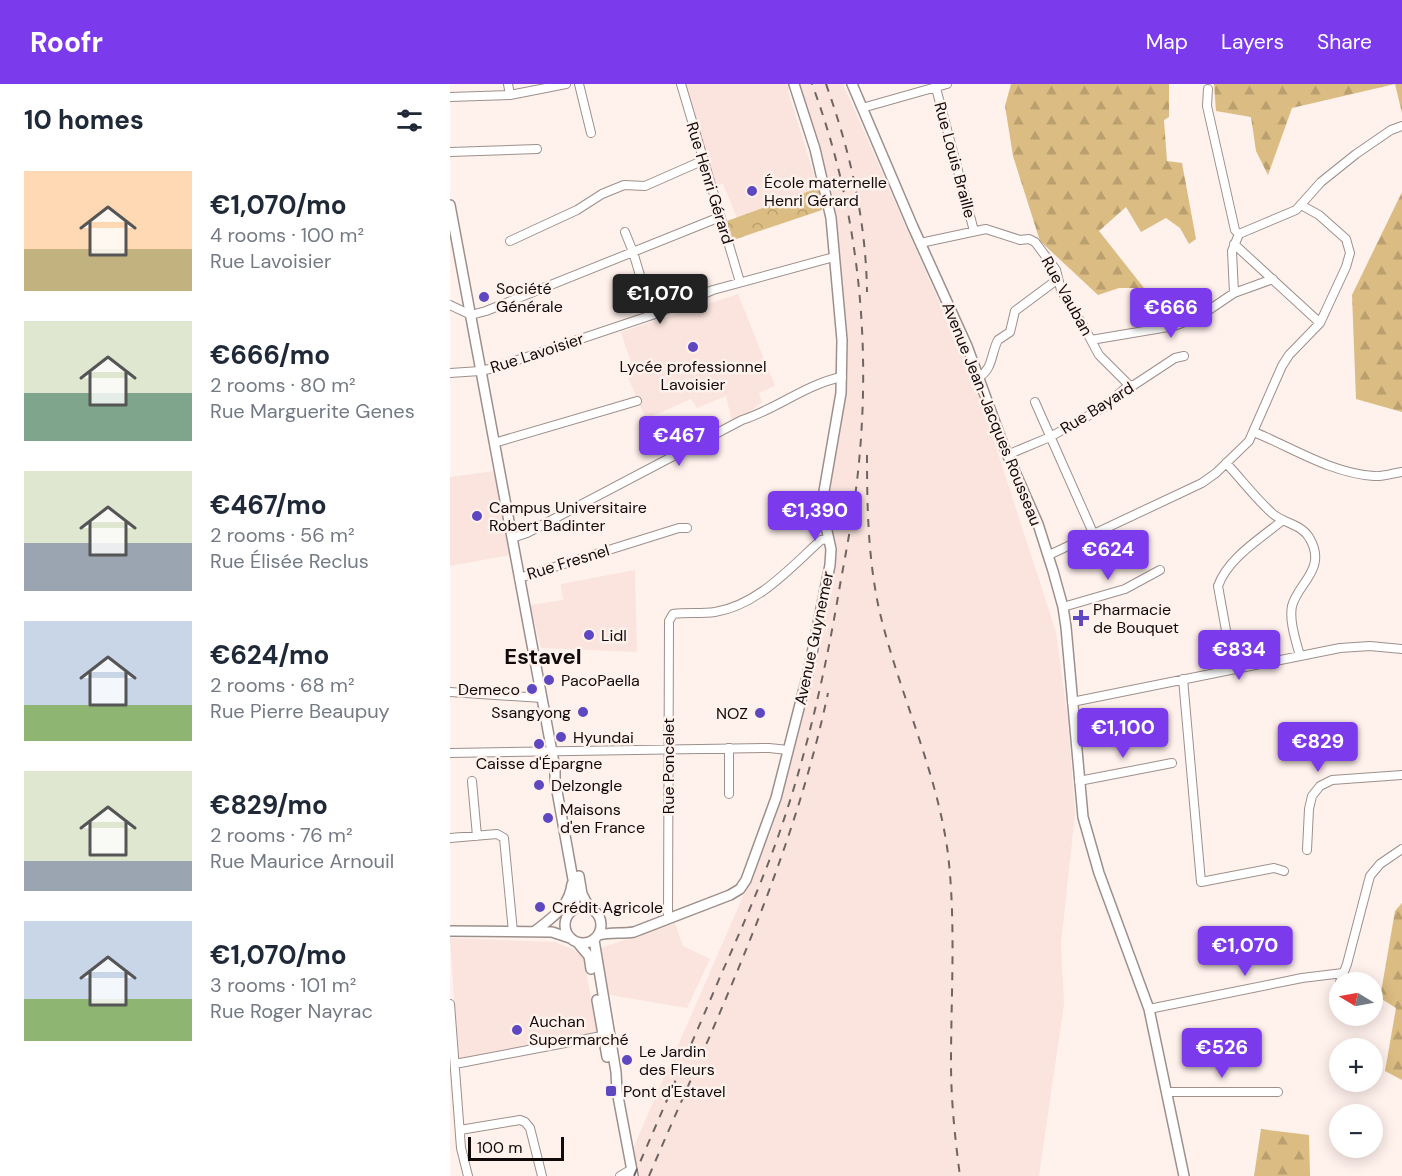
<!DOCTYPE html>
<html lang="en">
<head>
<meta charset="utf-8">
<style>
	:root { --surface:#fff; --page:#f2f2f3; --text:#1f2937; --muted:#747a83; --accent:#7c3aed }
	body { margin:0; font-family:"DM Sans",sans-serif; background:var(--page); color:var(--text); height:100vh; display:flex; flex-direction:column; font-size:22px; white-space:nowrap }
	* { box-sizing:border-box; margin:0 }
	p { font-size:20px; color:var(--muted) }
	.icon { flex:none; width:33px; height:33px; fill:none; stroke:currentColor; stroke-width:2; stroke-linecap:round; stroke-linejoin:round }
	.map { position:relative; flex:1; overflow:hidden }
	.panel { display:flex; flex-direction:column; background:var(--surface); width:450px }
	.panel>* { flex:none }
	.needle { width:39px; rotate:280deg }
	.controls { position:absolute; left:879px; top:888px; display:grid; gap:12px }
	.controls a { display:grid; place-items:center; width:54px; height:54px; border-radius:50%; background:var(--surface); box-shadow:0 3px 15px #0003; font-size:30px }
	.scale { position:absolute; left:18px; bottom:15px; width:96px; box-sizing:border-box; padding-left:6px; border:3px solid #100b0a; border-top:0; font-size:16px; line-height:21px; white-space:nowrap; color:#100b0a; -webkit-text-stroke:4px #fff1ec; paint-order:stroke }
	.price { position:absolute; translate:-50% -51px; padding:0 14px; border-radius:6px; background:var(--accent); color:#fff; font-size:20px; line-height:39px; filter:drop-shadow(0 2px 3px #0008) }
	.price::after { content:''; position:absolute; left:50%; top:36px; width:18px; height:14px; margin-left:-9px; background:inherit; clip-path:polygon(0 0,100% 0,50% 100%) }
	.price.active { background:#222; color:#fff }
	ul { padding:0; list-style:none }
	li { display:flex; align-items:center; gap:18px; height:150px; padding:0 24px }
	li span { display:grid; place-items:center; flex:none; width:168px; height:120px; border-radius:0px; color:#555 }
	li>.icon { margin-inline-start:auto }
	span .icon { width:72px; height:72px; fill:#fffc; stroke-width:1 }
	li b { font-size:26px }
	h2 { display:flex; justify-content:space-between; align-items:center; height:72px; padding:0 24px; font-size:26px }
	header { display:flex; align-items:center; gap:36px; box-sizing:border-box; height:84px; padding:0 30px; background:var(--accent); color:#fff }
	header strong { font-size:28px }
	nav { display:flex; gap:33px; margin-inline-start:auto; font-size:21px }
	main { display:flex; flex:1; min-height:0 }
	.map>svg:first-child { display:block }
</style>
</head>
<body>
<header>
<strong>Roofr</strong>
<nav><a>Map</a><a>Layers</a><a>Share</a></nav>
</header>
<main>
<section class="panel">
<h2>10 homes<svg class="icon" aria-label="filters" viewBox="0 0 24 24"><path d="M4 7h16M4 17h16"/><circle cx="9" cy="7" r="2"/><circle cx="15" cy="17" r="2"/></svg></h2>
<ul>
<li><span style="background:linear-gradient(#ffd9b3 65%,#c2b280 0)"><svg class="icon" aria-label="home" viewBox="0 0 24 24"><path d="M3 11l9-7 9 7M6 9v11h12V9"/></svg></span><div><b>€1,070/mo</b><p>4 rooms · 100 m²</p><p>Rue Lavoisier</p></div></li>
<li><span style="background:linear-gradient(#dfe7d0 60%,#7fa58c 0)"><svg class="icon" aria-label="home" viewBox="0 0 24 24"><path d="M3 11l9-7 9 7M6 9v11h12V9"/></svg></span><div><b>€666/mo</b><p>2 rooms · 80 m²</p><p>Rue Marguerite Genes</p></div></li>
<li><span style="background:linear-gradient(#dfe7d0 60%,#9aa5b1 0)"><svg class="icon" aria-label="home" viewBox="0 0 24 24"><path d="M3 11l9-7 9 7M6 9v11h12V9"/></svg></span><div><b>€467/mo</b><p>2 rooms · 56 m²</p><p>Rue Élisée Reclus</p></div></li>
<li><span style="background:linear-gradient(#c9d6e8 70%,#8fb573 0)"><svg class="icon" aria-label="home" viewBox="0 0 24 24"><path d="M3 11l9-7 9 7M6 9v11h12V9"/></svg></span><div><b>€624/mo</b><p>2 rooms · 68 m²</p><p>Rue Pierre Beaupuy</p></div></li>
<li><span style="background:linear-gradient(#dfe7d0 75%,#9aa5b1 0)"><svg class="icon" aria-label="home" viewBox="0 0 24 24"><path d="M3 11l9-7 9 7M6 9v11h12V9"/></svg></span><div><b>€829/mo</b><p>2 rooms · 76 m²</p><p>Rue Maurice Arnouil</p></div></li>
<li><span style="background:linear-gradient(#c9d6e8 65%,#8fb573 0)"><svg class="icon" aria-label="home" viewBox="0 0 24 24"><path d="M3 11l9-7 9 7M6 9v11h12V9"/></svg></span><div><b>€1,070/mo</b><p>3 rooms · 101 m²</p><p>Rue Roger Nayrac</p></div></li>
</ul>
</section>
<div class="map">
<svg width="952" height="1092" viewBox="0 0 952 1092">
	<defs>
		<pattern id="forest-firs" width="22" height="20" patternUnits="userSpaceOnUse" patternTransform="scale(1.5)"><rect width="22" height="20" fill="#dbbc82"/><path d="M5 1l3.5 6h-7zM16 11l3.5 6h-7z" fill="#bba06f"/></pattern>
		<pattern id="park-crowns" width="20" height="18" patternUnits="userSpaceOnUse" patternTransform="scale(1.5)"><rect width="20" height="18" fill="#dbbc82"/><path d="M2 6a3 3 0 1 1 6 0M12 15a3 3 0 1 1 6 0" fill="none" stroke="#bba06f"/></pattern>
	</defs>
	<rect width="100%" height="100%" fill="#fff1ec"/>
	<path fill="#fae4dd" d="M235,0H339L341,5L338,7L368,104L287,134L273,100L267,101L265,97Z
		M350,0H393L527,304L606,548L618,636L625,730L611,860L614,920L589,1092H171L321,748L335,703L357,617L374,544L386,469L379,422L380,405L395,315L396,250L382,111Z
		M288,210L325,302L309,309L312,318L293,333L282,338L276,312L247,324L241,315L196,335L173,282L181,279L171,248Z
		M45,387L60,471L0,482V393Z
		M185,486L187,568L91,564L80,521L113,516L111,500Z
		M225,839L233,862L260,875L237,924L154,910L148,865Z
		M0,854L105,858L122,865L133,872L148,949L8,975Z"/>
	<path fill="url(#forest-firs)" d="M561,0H719V33L714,36L717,77L732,79L746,155L739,160L730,144L716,134L691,148L676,123L649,147L694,204H669L648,211L590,157L563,72L555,22Z
		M764,0H952V29L945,0L842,24L818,91L806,67L801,33L766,27Z
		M952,108V328L906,315L902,211Z
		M952,819V996L935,987L946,924L930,914L945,827Z
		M811,1045L859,1051L860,1092H804Z"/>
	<path fill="url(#park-crowns)" d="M368,104L372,126L283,156L277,137Z"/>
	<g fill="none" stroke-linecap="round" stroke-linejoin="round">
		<defs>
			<path id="minor" d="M58,0L60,11
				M129,0L141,49
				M231,0L290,198
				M486,4L524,147
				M758,5L757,22L785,146L789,150
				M0,13L60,11L116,0
				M412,24L497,0
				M0,68L87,65
				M175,148L183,168L202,231
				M60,157L127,126L152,110L174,101L195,102L254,76
				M784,160L870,239
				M471,161L475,158L536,145L570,156L579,155L585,158L606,186L611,206L634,243L649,271L679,301
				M784,209L782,167L789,150L846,126L871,98L906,70L941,46L952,42
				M0,221L21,231L36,227L270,133
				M641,256L724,242L750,232L784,209L823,195
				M0,289L30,287L44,284L202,231L263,206L384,173
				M529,293C543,285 541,269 548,256L560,248L565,227L608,195
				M585,318L644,451
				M804,348C843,364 881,389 924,392C933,393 943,389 952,388
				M44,359L187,317
				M557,371L600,353L654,323L679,301H684L725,274L734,272
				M776,379C792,396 806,415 823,430C835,440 852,440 860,455C877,485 848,499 842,522C839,537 846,557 850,572
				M62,454L77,449L292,336C327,325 356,300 392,293
				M599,471L752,399L766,389L799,357L832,282L839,271L870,239L896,183L900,169L896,155L869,131L851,121
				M69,494L229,444H237
				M613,523L675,505L710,486
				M783,585L768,502C778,474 810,455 833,436
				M733,595L751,798L824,784L834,787
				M0,608L92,614
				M622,618L890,564L920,562L952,565
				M279,664V710
				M0,669L319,664L338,666
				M22,697L27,752
				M629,697L722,679
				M0,754L47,750L54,754L63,848
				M857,766L859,725L862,712L870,702L882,696L952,691
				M218,835L219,537L223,530C236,528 251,530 265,528C308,521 340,484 371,456L379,455
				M890,898L897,880L920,792L930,780L952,765
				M0,920L11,1064L18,1092
				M699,925L852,894L893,889
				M5,980L157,951
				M716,1008H828
				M10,1046L70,1036L75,1038L80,1044L92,1092
				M170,1092L182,1085"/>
			<path id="major" d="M402,0L463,143L517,262L554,363L588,440L603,487L613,523L616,543L633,733L649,789L699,925L734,1092
				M0,121L105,684V696L126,812L123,826
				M129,792L132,810L140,825
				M115 841a18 18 0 1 1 36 0a18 18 0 1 1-36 0Z
				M0,847L102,848L120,854
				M84,848C101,834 119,824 122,800
				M149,851C161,848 172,850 184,848L280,811L290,805L296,796L326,714L358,589L380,481L381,465L375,438L373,413L391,309L392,256L381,134L365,65L344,0
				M144,856L166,988L167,1007L183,1092
				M128,859L139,872L141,885
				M147,916L157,973"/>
		</defs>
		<use href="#minor" stroke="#9d908c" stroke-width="10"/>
		<use href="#major" stroke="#9d908c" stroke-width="12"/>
		<use href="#minor" stroke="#fff" stroke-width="8"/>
		<use href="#major" stroke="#fff" stroke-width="9"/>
		<path stroke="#6e6563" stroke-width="2" stroke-dasharray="8 8" stroke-linecap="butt" d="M376,0C400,67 416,136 417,208
			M417,371C417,423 418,474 429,525C448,607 487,686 498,770C506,839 501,910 501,979C501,1017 505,1054 510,1092
			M184,1092C213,1025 242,959 270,893C291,846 312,798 329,750C357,669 376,585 390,501C397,463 404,426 408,388C422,257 408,123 362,0
			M199,1092C267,933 342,779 378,609"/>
	</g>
	<g fill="#5d48c1" stroke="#fff1ec" stroke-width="2">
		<circle cx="302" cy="107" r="6"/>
		<circle cx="34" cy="213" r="6"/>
		<circle cx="243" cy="263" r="6"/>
		<circle cx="27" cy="432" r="6"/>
		<path d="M628 525h6v6h6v6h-6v6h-6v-6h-6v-6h6z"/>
		<circle cx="139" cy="551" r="6"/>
		<circle cx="99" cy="596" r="6"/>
		<circle cx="82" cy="605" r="6"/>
		<circle cx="133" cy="628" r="6"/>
		<circle cx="310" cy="629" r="6"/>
		<circle cx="111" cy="653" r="6"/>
		<circle cx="89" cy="660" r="6"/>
		<circle cx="89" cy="701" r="6"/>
		<circle cx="98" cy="734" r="6"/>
		<circle cx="90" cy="823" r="6"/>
		<circle cx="67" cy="946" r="6"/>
		<circle cx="177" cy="976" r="6"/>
		<rect x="155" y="1001" width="12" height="12" rx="3"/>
	</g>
	<g text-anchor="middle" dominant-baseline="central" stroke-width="5" stroke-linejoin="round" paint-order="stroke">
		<g font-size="16" fill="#100b0a" stroke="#fff1ec">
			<text transform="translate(505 76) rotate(75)">Rue Louis Braille</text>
			<text transform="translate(260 99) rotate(73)">Rue Henri Gérard</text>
			<text transform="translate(617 212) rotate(61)">Rue Vauban</text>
			<text transform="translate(87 269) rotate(-18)">Rue Lavoisier</text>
			<text transform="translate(647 324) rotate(-32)">Rue Bayard</text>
			<text transform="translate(542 330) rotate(68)">Avenue Jean-Jacques Rousseau</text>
			<text transform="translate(118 478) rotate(-17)">Rue Fresnel</text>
			<text transform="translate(364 554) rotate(-78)">Avenue Guynemer</text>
			<text transform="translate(218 682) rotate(-90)">Rue Poncelet</text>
		</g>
		<g font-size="16" fill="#100b0a" stroke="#fff1ec" text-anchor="start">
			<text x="314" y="98">École maternelle<tspan x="314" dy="18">Henri Gérard</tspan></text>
			<text x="46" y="204">Société<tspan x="46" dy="18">Générale</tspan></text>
			<text x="243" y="282" text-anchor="middle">Lycée professionnel<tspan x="243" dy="18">Lavoisier</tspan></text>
			<text x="39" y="423">Campus Universitaire<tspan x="39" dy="18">Robert Badinter</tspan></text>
			<text x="643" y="525">Pharmacie<tspan x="643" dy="18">de Bouquet</tspan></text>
			<text x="151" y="551">Lidl</text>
			<text x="111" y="596">PacoPaella</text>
			<text x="70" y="605" text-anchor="end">Demeco</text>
			<text x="121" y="628" text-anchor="end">Ssangyong</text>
			<text x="298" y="629" text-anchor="end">NOZ</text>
			<text x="123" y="653">Hyundai</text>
			<text x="89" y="679" text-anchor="middle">Caisse d'Épargne</text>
			<text x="101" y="701">Delzongle</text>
			<text x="110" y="725">Maisons<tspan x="110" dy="18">d'en France</tspan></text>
			<text x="102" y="823">Crédit Agricole</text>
			<text x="79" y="937">Auchan<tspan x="79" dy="18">Supermarché</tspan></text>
			<text x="189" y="967">Le Jardin<tspan x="189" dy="18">des Fleurs</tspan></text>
			<text x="173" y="1007">Pont d'Estavel</text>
		</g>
		<g font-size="22" font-weight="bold" fill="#100b0a" stroke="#fff1ec">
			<text x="93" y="572">Estavel</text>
		</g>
	</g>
</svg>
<div class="controls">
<a><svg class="needle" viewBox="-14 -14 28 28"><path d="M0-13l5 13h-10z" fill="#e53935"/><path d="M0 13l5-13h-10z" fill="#747a83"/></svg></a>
<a>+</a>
<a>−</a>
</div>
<div class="scale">100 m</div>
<b class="price active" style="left:210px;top:241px">€1,070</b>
<b class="price" style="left:721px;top:255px">€666</b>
<b class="price" style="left:229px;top:383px">€467</b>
<b class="price" style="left:365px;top:458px">€1,390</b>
<b class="price" style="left:658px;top:497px">€624</b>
<b class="price" style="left:789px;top:597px">€834</b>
<b class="price" style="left:673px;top:675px">€1,100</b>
<b class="price" style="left:868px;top:689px">€829</b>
<b class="price" style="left:795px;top:893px">€1,070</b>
<b class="price" style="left:772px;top:995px">€526</b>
</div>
</main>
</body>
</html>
